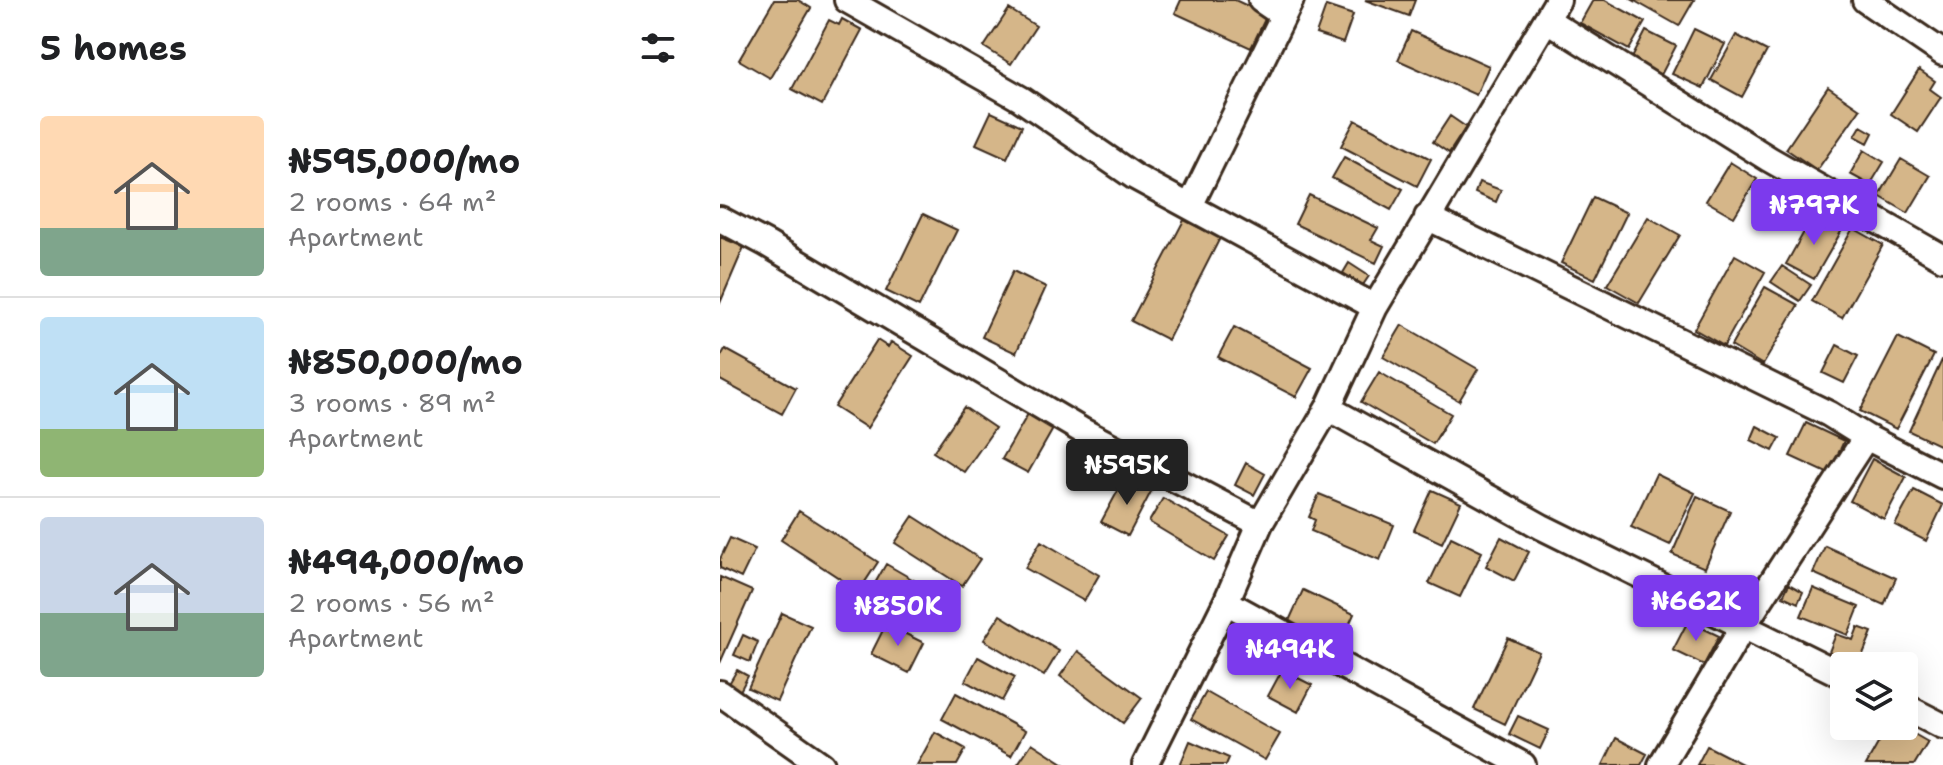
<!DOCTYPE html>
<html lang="en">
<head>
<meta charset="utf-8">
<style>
	:root { --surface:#fff; --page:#f2f2f2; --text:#202124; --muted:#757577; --line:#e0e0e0; --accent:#7c3aed }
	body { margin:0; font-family:"Shantell Sans",sans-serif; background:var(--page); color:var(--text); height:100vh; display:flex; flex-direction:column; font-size:30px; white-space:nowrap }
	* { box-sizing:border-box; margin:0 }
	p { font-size:26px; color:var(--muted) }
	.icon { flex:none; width:44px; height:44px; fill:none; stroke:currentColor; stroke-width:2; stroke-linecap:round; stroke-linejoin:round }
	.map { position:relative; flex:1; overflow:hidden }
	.panel { display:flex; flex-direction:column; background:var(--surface); width:720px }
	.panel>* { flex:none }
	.fabs { position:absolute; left:1110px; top:652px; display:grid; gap:16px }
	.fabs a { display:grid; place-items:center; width:88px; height:88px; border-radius:8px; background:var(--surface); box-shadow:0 8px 32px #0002; font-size:40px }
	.price { position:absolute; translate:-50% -68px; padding:0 18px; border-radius:8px; background:var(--accent); color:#fff; font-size:26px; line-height:52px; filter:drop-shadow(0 2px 4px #0008) }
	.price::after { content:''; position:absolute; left:50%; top:48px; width:24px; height:18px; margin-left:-12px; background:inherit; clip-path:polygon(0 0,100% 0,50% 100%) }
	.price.on { background:#222; color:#fff }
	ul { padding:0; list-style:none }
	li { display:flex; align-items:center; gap:24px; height:200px; padding:0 40px }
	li+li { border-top:2px solid var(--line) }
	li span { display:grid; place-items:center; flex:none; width:224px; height:160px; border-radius:8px; color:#555 }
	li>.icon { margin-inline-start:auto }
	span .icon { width:96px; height:96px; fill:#fffc; stroke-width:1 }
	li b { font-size:34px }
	h2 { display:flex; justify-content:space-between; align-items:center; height:96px; padding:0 40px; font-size:34px }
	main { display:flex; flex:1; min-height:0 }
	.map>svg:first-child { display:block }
</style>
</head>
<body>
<main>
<section class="panel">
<h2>5 homes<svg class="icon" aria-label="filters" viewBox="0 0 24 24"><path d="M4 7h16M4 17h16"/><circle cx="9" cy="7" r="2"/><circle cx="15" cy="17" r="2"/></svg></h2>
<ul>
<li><span style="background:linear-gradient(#ffd9b3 70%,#7fa58c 0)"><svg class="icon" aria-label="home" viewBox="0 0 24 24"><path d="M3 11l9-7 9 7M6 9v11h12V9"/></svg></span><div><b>₦595,000/mo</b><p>2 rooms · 64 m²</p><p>Apartment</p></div></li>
<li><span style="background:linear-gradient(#bfe0f5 70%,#8fb573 0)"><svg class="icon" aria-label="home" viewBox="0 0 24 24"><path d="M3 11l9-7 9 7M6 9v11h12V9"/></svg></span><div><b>₦850,000/mo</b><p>3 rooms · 89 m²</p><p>Apartment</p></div></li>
<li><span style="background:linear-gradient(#c9d6e8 60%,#7fa58c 0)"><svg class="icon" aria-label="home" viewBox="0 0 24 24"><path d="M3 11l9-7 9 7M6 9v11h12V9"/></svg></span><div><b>₦494,000/mo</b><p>2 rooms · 56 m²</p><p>Apartment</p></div></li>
</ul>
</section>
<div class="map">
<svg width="1223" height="765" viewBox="0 0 1223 765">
	<rect width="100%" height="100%" fill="#fff"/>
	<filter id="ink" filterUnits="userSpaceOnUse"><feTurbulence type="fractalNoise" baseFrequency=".0125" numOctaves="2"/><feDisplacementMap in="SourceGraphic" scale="16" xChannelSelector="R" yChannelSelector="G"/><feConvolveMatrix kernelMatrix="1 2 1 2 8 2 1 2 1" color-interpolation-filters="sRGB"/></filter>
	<g filter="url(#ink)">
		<path fill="#d5b689" stroke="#3b2a1e" stroke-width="2" d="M54,0H78L91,8L50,78L19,60Z
			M461,0H515L547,15L531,48L455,13Z
			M645,0H695L689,16Z
			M873,0H885L925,22L909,50L860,23Z
			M913,0H974L959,26Z
			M606,6L633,15L623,43L596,34Z
			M289,9L316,26L291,64L264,47Z
			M122,19L142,30L102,105L72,89L109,20L119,25Z
			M974,29L1005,44L983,88L952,74Z
			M691,31L769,66L756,95L678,60Z
			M926,31L956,46L941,75L911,60Z
			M1016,35L1047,51L1022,97L991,80Z
			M1199,70L1215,81L1210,89L1221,97L1198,132L1171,114Z
			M1108,87L1140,109L1097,170L1066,149Z
			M271,112L302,126L287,158L256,144Z
			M730,116L746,127L729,153L713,142Z
			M635,120L711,159L697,186L621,146Z
			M1141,126L1153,133L1148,143L1135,136Z
			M1144,150L1164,162L1150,185L1130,174Z
			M624,157L683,189L671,210L612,178Z
			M1181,159L1210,176L1188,213L1159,196Z
			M1010,162L1037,179L1014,217L986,201Z
			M759,182L781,190L776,202L755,193Z
			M589,195L658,228L651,240L664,246L656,263L575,224Z
			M873,197L907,213L875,279L841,263Z
			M203,214L237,230L199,307L166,291Z
			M1094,214L1122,230L1094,279L1066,264Z
			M928,217L960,235L919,303L887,285Z
			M464,220L500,238L448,340L411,321Z
			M1133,228L1163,245L1122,318L1092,301Z
			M0,237L24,247L0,303Z
			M1015,255L1045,272L1004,346L974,329Z
			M629,263L649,276L643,285L623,273Z
			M1062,266L1091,285L1080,301L1051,282Z
			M293,271L326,287L296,353L262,337Z
			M1045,287L1078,305L1043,365L1011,346Z
			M682,325L758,369L739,401L663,357Z
			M514,327L592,368L576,397L498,357Z
			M1178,337L1214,355L1176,429L1140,411Z
			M157,340L168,347L171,342L193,356L147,428L114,407Z
			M1117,345L1138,356L1124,383L1103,373Z
			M5,349L76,388L62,414L0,380V358Z
			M1222,360H1223V447L1189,431Z
			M659,372L731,414L713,444L641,402Z
			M244,407L275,428L244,472L213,452Z
			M308,414L333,429L308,473L282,459Z
			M1086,423L1124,441L1109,474L1070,456Z
			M1037,426L1060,438L1053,451L1031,440Z
			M1152,459L1186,477L1164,519L1130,501Z
			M526,463L545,474L534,495L515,485Z
			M936,474L975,493L950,545L911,527Z
			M415,478L433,488L408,536L381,522L401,485L409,489Z
			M712,490L741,503L722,543L694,530Z
			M1194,490L1223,505L1206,541L1175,525Z
			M599,494L674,525L660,560L591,531L595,520L589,517Z
			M977,496L1010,511L985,568L952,554Z
			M443,498L509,536L494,561L429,522Z
			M79,511L158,562L139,591L61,540Z
			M193,516L260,559L242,586L175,543Z
			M731,537L762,552L740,597L709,583Z
			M781,537L809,552L794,581L766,566Z
			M10,538L35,549L21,578L0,568V559Z
			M321,541L379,575L364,601L305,568Z
			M1105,546L1176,578L1164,605L1093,573Z
			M166,564L237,605L229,619L224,616L215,630L150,592Z
			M0,577L32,591L0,663Z
			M1069,584L1083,592L1078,603L1063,596Z
			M1093,588L1139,607L1128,635L1081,616Z
			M583,590L634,614L619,647L568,623Z
			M62,613L91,626L57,701L28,688Z
			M280,615L339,651L324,676L264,640Z
			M968,621L999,636L984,665L953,650Z
			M166,624L204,643L189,673L151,654Z
			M1138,627L1152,632L1139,664L1109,652L1116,634L1133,640Z
			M23,635L38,642L30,662L14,655Z
			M788,638L819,652L785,724L754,709Z
			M358,651L422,698L403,723L340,676Z
			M258,657L295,677L282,701L245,681Z
			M17,670L28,676L19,693L7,687Z
			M562,670L592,685L578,712L548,696Z
			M486,692L560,734L545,760L471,719Z
			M236,693L305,731L291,756L222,719Z
			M798,716L829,730L820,749L789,734Z
			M1168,726H1180L1208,742L1194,765H1146Z
			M215,732L246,749L237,765H197Z
			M896,738L927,754L921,765H883Z
			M470,741L509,758L506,765H460Z
			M312,743L346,765H297Z
			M987,746L1024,765H977Z"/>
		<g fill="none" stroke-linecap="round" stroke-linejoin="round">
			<defs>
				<path id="minor" d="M127,0L301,99L415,177L655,307
					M541,0L563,15
					M1145,0L1223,53
					M827,20L1049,159L1223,258
					M470,206L571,0
					M707,217L1109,414L1146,437L1223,476
					M0,219L47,244L361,430L540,524
					M608,408L822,527L1124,676
					M506,602L803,765
					M0,693L102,765
					M1184,706L1223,726
					M425,765L506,602L540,524L608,408L655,307L838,0
					M941,765L1024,625L1146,437"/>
			</defs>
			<use href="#minor" stroke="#3b2a1e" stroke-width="30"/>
			<use href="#minor" stroke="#fff" stroke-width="24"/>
		</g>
	</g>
</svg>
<div class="fabs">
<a><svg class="icon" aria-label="layers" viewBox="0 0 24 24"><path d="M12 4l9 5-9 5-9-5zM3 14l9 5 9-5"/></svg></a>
</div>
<b class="price" style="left:1094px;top:247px">₦797K</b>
<b class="price on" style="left:407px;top:507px">₦595K</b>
<b class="price" style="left:976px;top:643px">₦662K</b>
<b class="price" style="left:178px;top:648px">₦850K</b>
<b class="price" style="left:570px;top:691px">₦494K</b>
</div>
</main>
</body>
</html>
